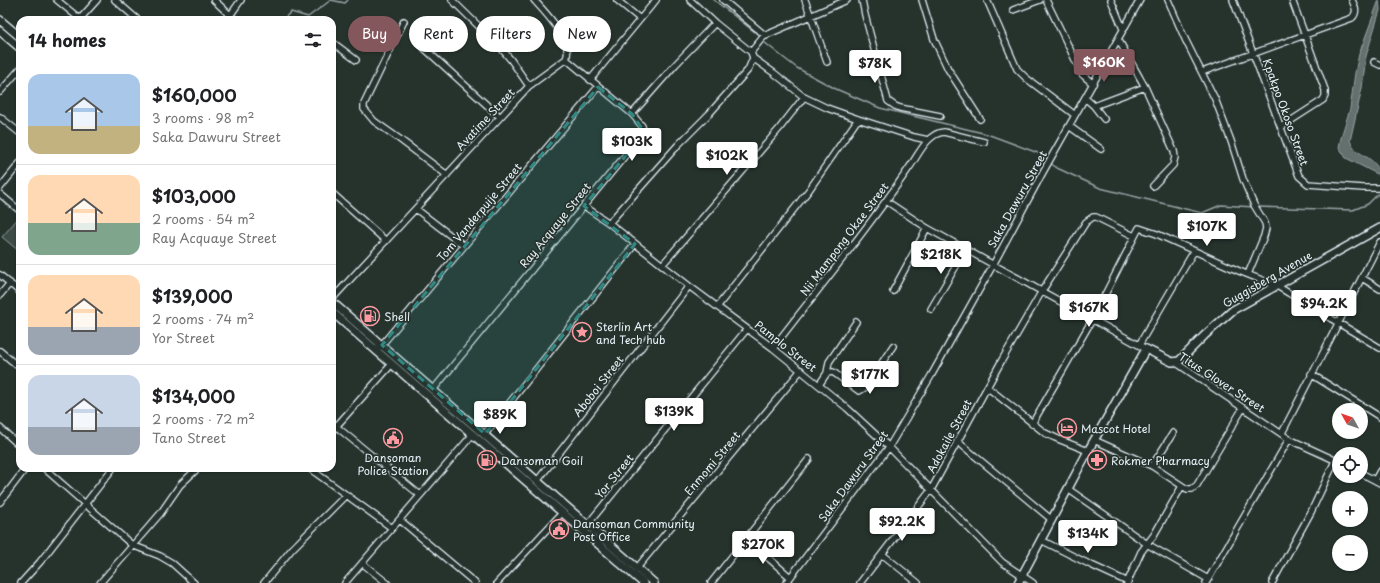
<!DOCTYPE html>
<html lang="en">
<head>
<meta charset="utf-8">
<style>
	:root { --surface:#fff; --page:#f2f2f2; --text:#202124; --muted:#757577; --line:#e0e0e0; --accent:#84575d }
	body { margin:0; font-family:"Playpen Sans",sans-serif; background:var(--page); color:var(--text); height:100vh; display:flex; flex-direction:column; font-size:15px; white-space:nowrap }
	* { box-sizing:border-box; margin:0 }
	p { font-size:13px; color:var(--muted) }
	.icon { flex:none; width:22px; height:22px; fill:none; stroke:currentColor; stroke-width:2; stroke-linecap:round; stroke-linejoin:round }
	.map { position:relative; flex:1; overflow:hidden }
	.sheet { position:absolute; left:16px; top:16px; width:320px; height:456px; display:flex; flex-direction:column; background:var(--surface); border-radius:12px; box-shadow:0 1px 3px #0004 }
	.sheet>* { flex:none }
	.guide { position:absolute; left:348px; top:16px; width:380px; height:36px; display:flex; gap:8px }
	.needle { width:26px; rotate:310deg }
	.fabs { position:absolute; left:1332px; top:403px; display:grid; gap:8px }
	.fabs a { display:grid; place-items:center; width:36px; height:36px; border-radius:50%; background:var(--surface); box-shadow:0 1px 3px #0004; font-size:20px }
	.price { position:absolute; translate:-50% -34px; padding:0 9px; border-radius:4px; background:#fff; color:#222; font-size:13px; line-height:26px; filter:drop-shadow(0 1px 2px #0008) }
	.price::after { content:''; position:absolute; left:50%; top:24px; width:12px; height:9px; margin-left:-6px; background:inherit; clip-path:polygon(0 0,100% 0,50% 100%) }
	.price.current { background:var(--accent); color:#fff }
	ul { padding:0; list-style:none }
	li { display:flex; align-items:center; gap:12px; height:100px; padding:0 12px }
	li+li { border-top:1px solid var(--line) }
	li span { display:grid; place-items:center; flex:none; width:112px; height:80px; border-radius:12px; color:#555 }
	li>.icon { margin-inline-start:auto }
	span .icon { width:48px; height:48px; fill:#fffc; stroke-width:1 }
	li b { font-size:17px }
	h2 { display:flex; justify-content:space-between; align-items:center; height:48px; padding:0 12px; font-size:17px }
	.pill { padding:0 14px; border-radius:18px; background:var(--surface); box-shadow:0 1px 3px #0004; font-size:14px; line-height:36px }
	.pill.current { background:var(--accent); color:#fff }
	.map>svg:first-child { display:block }
</style>
</head>
<body>
<div class="map">
<svg width="1380" height="583" viewBox="0 0 1380 583">
	<rect width="100%" height="100%" fill="#26332d"/>
	<filter id="ink" filterUnits="userSpaceOnUse"><feTurbulence type="fractalNoise" baseFrequency=".025" numOctaves="2"/><feDisplacementMap in="SourceGraphic" scale="8" xChannelSelector="R" yChannelSelector="G"/><feConvolveMatrix kernelMatrix="1 2 1 2 8 2 1 2 1" color-interpolation-filters="sRGB"/></filter>
	<g filter="url(#ink)">
		<path fill="#3e4b47" stroke="#939ea0" d="M20,216V252L2,237Z"/>
		<path fill="#636f6d" stroke="#98a3a5" d="M1379,0L1380,10L1366,56L1362,88L1350,141C1352,144 1354,148 1357,151C1366,157 1380,163 1379,175L1346,158L1339,147L1342,134L1350,109L1355,73L1359,54Z"/>
		<g fill="none" stroke-linecap="round" stroke-linejoin="round">
			<path stroke="#98a3a5" stroke-width="1.5" d="M714,0L756,33
				M282,20L291,12L308,17L331,0L345,3L348,0
				M764,42L780,55L797,68L836,89L880,108L987,134L1038,153L1048,160
				M1050,163L1057,168L1100,188L1202,213L1221,205L1254,207
				M1257,207L1353,210L1368,204L1378,194L1380,193"/>
			<defs>
				<path id="minor" d="M57,0L80,19
					M115,0L138,20
					M214,0L235,20
					M452,0L501,48L511,60L529,86
					M534,0C545,12 574,42 566,59
					M617,0L640,19
					M690,0L715,23L751,52
					M723,0L766,36
					M805,0L827,62
					M862,0L865,15L888,101L895,106L900,108L940,116
					M922,0L934,39L948,69L980,119
					M987,0L1017,69L1026,78L1075,115
					M1046,0L1082,74L1093,84
					M1111,0L1123,29
					M1168,0L1185,39L1215,99L1231,141L1243,179L1254,205L1265,223L1266,228L1264,236L1248,274
					M1233,0L1299,176L1308,184L1363,188H1380
					M1013,10L1040,0
					M79,20L97,0
					M227,20L241,0
					M404,21L364,104V109L374,121L398,138L447,175
					M1118,39L1145,87L1174,151L1175,157L1173,165L1153,186
					M332,42L356,60
					M424,48L500,117
					M751,52L764,36L847,0
					M753,58L774,73L804,97L827,108L858,119L914,137L928,140
					M1374,62L1380,65
					M1202,72L1352,18C1358,12 1355,7 1352,0
					M590,80L656,0
					M0,92L20,69
					M1085,98L1094,106L1145,87
					M1094,106L1104,119
					M632,114L675,65L715,23
					M0,117L20,133
					M1069,126L1101,149
					M1281,127L1323,100L1325,96V90L1292,0
					M0,188L20,163
					M332,193L386,241
					M0,194L19,210
					M886,201L927,228L1146,349
					M584,206L609,223L689,286L773,348L847,408L889,447L1002,562L1033,583
					M416,209L464,246
					M609,223L678,145L709,114L748,70L753,58L751,52
					M663,264L779,129L804,97
					M0,275L20,292
					M1362,278L1380,289
					M893,291L927,228
					M0,295L10,283
					M332,299L529,86L566,59
					M717,307L809,190L858,119
					M931,309L966,249
					M1139,345L1194,251
					M380,347L464,246L598,87
					M773,348C819,288 867,230 909,168C918,156 927,133 944,132L984,142
					M0,351L20,368
					M1175,362L1289,439L1339,462
					M827,373L829,362L856,322
					M1311,374L1380,417
					M819,385L827,373L833,372L859,391L866,387L893,346
					M987,387L1045,433L1058,439L1088,451
					M433,390L642,135L643,130L642,126L632,114L566,59
					M332,423L420,495
					M1032,424L1092,320L1139,228L1157,234L1239,271L1277,286L1380,348
					M0,428L20,446
					M332,431L392,364
					M1282,433L1380,242
					M485,434L635,244
					M1094,440L1152,466L1187,489H1192L1197,485L1243,408
					M957,441L1052,520
					M1152,466L1173,433
					M44,468L132,545L160,556L172,563L194,583
					M309,468L392,528
					M1361,473L1380,483
					M538,480L689,286
					M1375,480L1380,471
					M1068,489L1147,544L1208,579
					M0,502L26,468
					M400,520L475,583
					M588,524L747,329
					M747,539L790,577
					M1041,540L1091,565L1128,582
					M882,554L918,583
					M362,563L387,583
					M637,568L801,370
					M21,583L40,562L113,468
					M100,583L160,514L180,485L198,468
					M264,583L292,549L346,495
					M345,583L473,434
					M497,583L562,513
					M711,583L809,459
					M786,583L889,447L931,376L993,265L1043,172L1140,0
					M860,583L931,490L1002,360L1042,291L1086,222L1093,217H1096L1134,236
					M1127,583L1141,552L1154,535L1182,486
					M1206,583L1289,439
					M1272,583L1311,512L1335,461"/>
				<path id="major" d="M0,20L20,37
					M0,31L20,48
					M332,302L654,583
					M332,312L643,583
					M1018,583L1088,451L1146,349L1172,362L1179,361L1205,335L1233,310L1380,228"/>
			</defs>
			<use href="#minor" stroke="#e8f1f8" stroke-width="8"/>
			<use href="#major" stroke="#e8f1f8" stroke-width="10"/>
			<use href="#minor" stroke="#26332d" stroke-width="5.5"/>
			<use href="#major" stroke="#26332d" stroke-width="7"/>
		</g>
	</g>
	<path fill="#308883" fill-opacity="0.2" stroke="#308883" stroke-width="3" stroke-dasharray="8 5" stroke-linejoin="round" d="M598,87L632,114L643,130L638,141L584,206L635,244L485,434L382,345Z"/>
	<defs>
		<symbol id="fuel-ring" viewBox="-11 -11 22 22"><circle r="9.5" fill="#26332d" stroke="#ff9aa2" stroke-width="1.5"/><path d="M-5.5-6h7V0h2V4h1.3V-2.5L3-4.5l.8-.8L6-3V5H2.5V1h-1V6h-7ZM-4.2-4.7v3.2H.2V-4.7Z" fill="#ff9aa2"/></symbol>
		<symbol id="sight-ring" viewBox="-11 -11 22 22"><circle r="9.5" fill="#26332d" stroke="#ff9aa2" stroke-width="1.5"/><path d="M0-6L1.8-2.2L6-1.7L2.9 1.2L3.7 5.4L0 3.3L-3.7 5.4L-2.9 1.2L-6-1.7L-1.8-2.2Z" fill="#ff9aa2"/></symbol>
		<symbol id="hotel-ring" viewBox="-11 -11 22 22"><circle r="9.5" fill="#26332d" stroke="#ff9aa2" stroke-width="1.5"/><path d="M-6-4.5h1.5V1H6V5H4.5V3h-9V5H-6ZM-4 0a1.8 1.8 0 1 1 3.6 0ZM.5 0V-2.5h3Q6-2.5 6 0Z" fill="#ff9aa2"/></symbol>
		<symbol id="civic-ring" viewBox="-11 -11 22 22"><circle r="9.5" fill="#26332d" stroke="#ff9aa2" stroke-width="1.5"/><path d="M-.6-6.5H3V-4.5H.6V-3L4-1V1h2V6H-6V1h2V-1L-.6-3ZM-1.2 2.5V6h2.4V2.5Z" fill="#ff9aa2"/></symbol>
		<symbol id="pharmacy-ring" viewBox="-11 -11 22 22"><circle r="9.5" fill="#26332d" stroke="#ff9aa2" stroke-width="1.5"/><path d="M-2-6h4v4h4v4h-4v4h-4v-4h-4v-4h4Z" fill="#ff9aa2"/></symbol>
	</defs>
	<g fill-rule="evenodd">
		<use href="#fuel-ring" x="359" y="305" width="22" height="22"/>
		<use href="#sight-ring" x="571" y="321" width="22" height="22"/>
		<use href="#hotel-ring" x="1056" y="417" width="22" height="22"/>
		<use href="#civic-ring" x="382" y="427" width="22" height="22"/>
		<use href="#fuel-ring" x="476" y="449" width="22" height="22"/>
		<use href="#pharmacy-ring" x="1086" y="449" width="22" height="22"/>
		<use href="#civic-ring" x="548" y="518" width="22" height="22"/>
	</g>
	<g text-anchor="middle" dominant-baseline="central" stroke-width="3.5" stroke-linejoin="round" paint-order="stroke">
		<g font-size="11" fill="#e8f1f8" stroke="#26332d">
			<text transform="translate(1286 112) rotate(70)">Kpakpo Okoso Street</text>
			<text transform="translate(485 119) rotate(-47)">Avatime Street</text>
			<text transform="translate(1017 199) rotate(-61)">Saka Dawuru Street</text>
			<text transform="translate(479 212) rotate(-50)">Tom Vanderpuije Street</text>
			<text transform="translate(555 225) rotate(-51)">Ray Acquaye Street</text>
			<text transform="translate(844 239) rotate(-53)">Nii Mampong Okae Street</text>
			<text transform="translate(1267 279) rotate(-30)">Guggisberg Avenue</text>
			<text transform="translate(786 346) rotate(38)">Pamplo Street</text>
			<text transform="translate(1222 382) rotate(33)">Titus Glover Street</text>
			<text transform="translate(598 386) rotate(-52)">Aboboi Street</text>
			<text transform="translate(949 436) rotate(-62)">Adokaile Street</text>
			<text transform="translate(712 463) rotate(-50)">Enmomi Street</text>
			<text transform="translate(614 476) rotate(-51)">Yor Street</text>
			<text transform="translate(853 476) rotate(-54)">Saka Dawuru Street</text>
		</g>
		<g font-size="11" fill="#e8f1f8" stroke="#26332d" text-anchor="start">
			<text x="384" y="316">Shell</text>
			<text x="596" y="326">Sterlin Art<tspan x="596" dy="13">and Tech hub</tspan></text>
			<text x="1081" y="428">Mascot Hotel</text>
			<text x="393" y="457" text-anchor="middle">Dansoman<tspan x="393" dy="13">Police Station</tspan></text>
			<text x="501" y="460">Dansoman Goil</text>
			<text x="1111" y="460">Rokmer Pharmacy</text>
			<text x="573" y="523">Dansoman Community<tspan x="573" dy="13">Post Office</tspan></text>
		</g>
	</g>
</svg>
<div class="fabs">
<a><svg class="needle" viewBox="-14 -14 28 28"><path d="M0-13l5 13h-10z" fill="#e53935"/><path d="M0 13l5-13h-10z" fill="#757577"/></svg></a>
<a><svg class="icon" aria-label="locate" viewBox="0 0 24 24"><circle cx="12" cy="12" r="6"/><path d="M12 2v4M12 18v4M2 12h4M18 12h4"/></svg></a>
<a>+</a>
<a>−</a>
</div>
<b class="price current" style="left:1104px;top:83px">$160K</b>
<b class="price" style="left:875px;top:84px">$78K</b>
<b class="price" style="left:632px;top:162px">$103K</b>
<b class="price" style="left:727px;top:176px">$102K</b>
<b class="price" style="left:1207px;top:247px">$107K</b>
<b class="price" style="left:941px;top:275px">$218K</b>
<b class="price" style="left:1324px;top:324px">$94.2K</b>
<b class="price" style="left:1089px;top:328px">$167K</b>
<b class="price" style="left:870px;top:395px">$177K</b>
<b class="price" style="left:674px;top:432px">$139K</b>
<b class="price" style="left:500px;top:435px">$89K</b>
<b class="price" style="left:902px;top:542px">$92.2K</b>
<b class="price" style="left:1088px;top:554px">$134K</b>
<b class="price" style="left:763px;top:565px">$270K</b>
<div class="guide">
<a class="pill current">Buy</a>
<a class="pill">Rent</a>
<a class="pill">Filters</a>
<a class="pill">New</a>
</div>
<section class="sheet">
<h2>14 homes<svg class="icon" aria-label="filters" viewBox="0 0 24 24"><path d="M4 7h16M4 17h16"/><circle cx="9" cy="7" r="2"/><circle cx="15" cy="17" r="2"/></svg></h2>
<ul>
<li><span style="background:linear-gradient(#a9c7e8 65%,#c2b280 0)"><svg class="icon" aria-label="home" viewBox="0 0 24 24"><path d="M3 11l9-7 9 7M6 9v11h12V9"/></svg></span><div><b>$160,000</b><p>3 rooms · 98 m²</p><p>Saka Dawuru Street</p></div></li>
<li><span style="background:linear-gradient(#ffd9b3 60%,#7fa58c 0)"><svg class="icon" aria-label="home" viewBox="0 0 24 24"><path d="M3 11l9-7 9 7M6 9v11h12V9"/></svg></span><div><b>$103,000</b><p>2 rooms · 54 m²</p><p>Ray Acquaye Street</p></div></li>
<li><span style="background:linear-gradient(#ffd9b3 65%,#9aa5b1 0)"><svg class="icon" aria-label="home" viewBox="0 0 24 24"><path d="M3 11l9-7 9 7M6 9v11h12V9"/></svg></span><div><b>$139,000</b><p>2 rooms · 74 m²</p><p>Yor Street</p></div></li>
<li><span style="background:linear-gradient(#c9d6e8 65%,#9aa5b1 0)"><svg class="icon" aria-label="home" viewBox="0 0 24 24"><path d="M3 11l9-7 9 7M6 9v11h12V9"/></svg></span><div><b>$134,000</b><p>2 rooms · 72 m²</p><p>Tano Street</p></div></li>
</ul>
</section>
</div>
</body>
</html>
